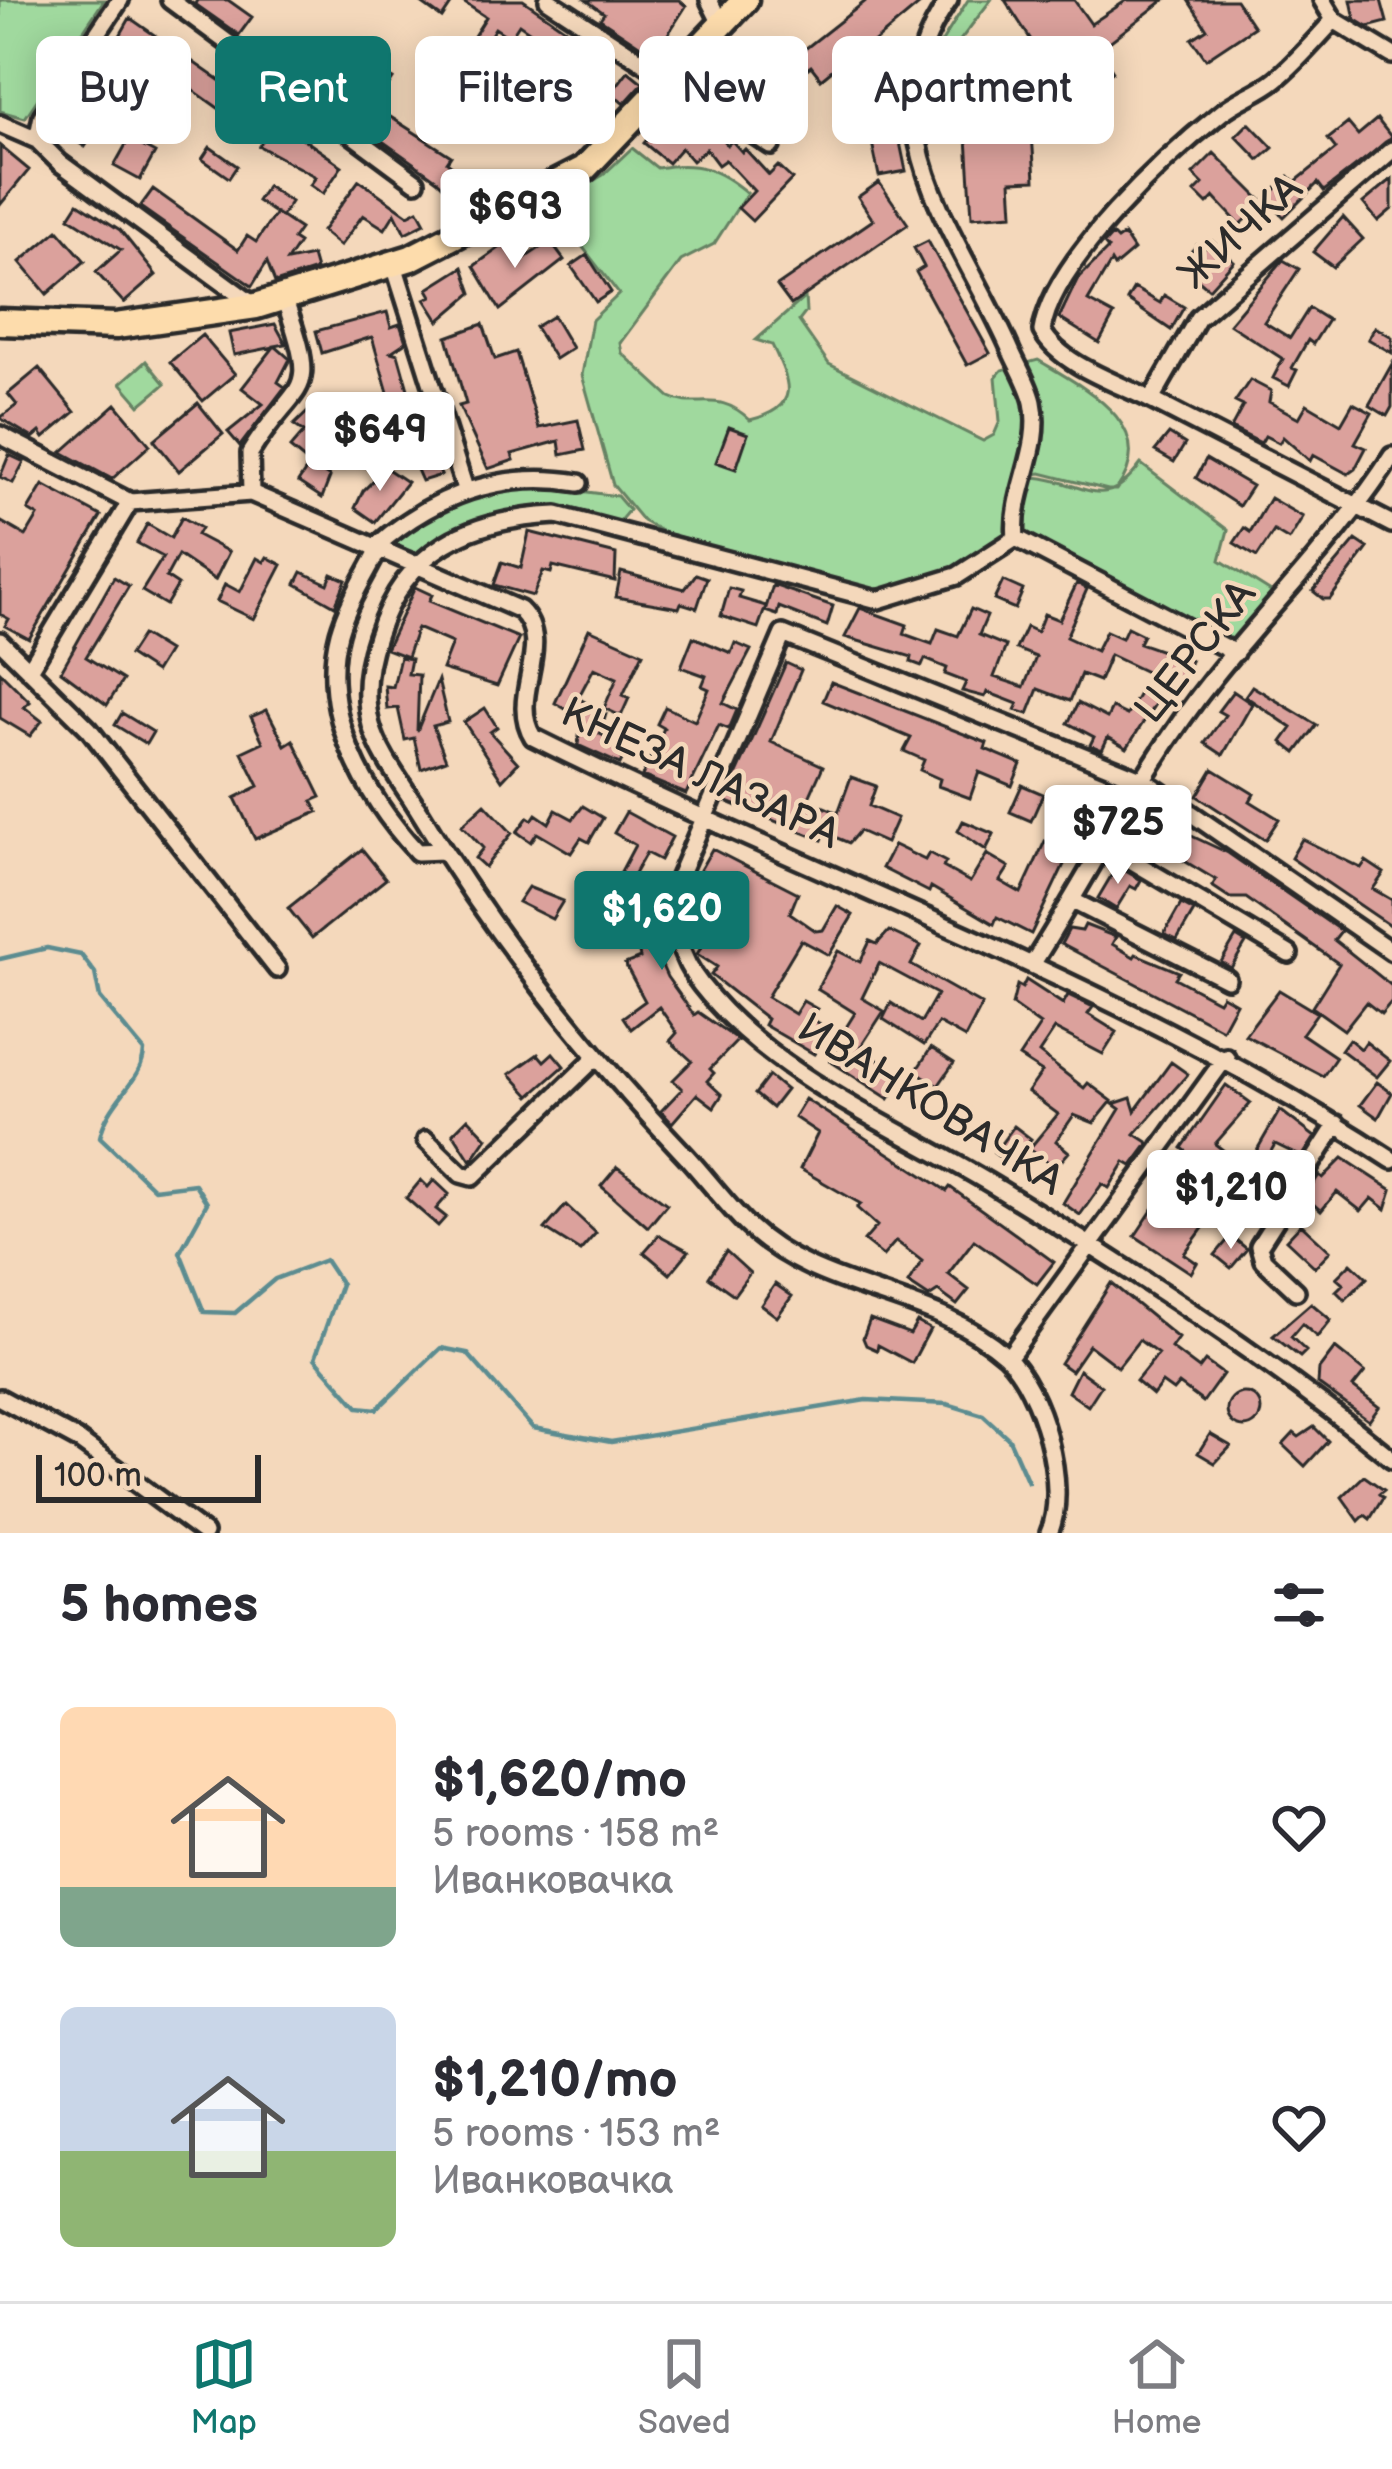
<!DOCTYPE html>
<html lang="en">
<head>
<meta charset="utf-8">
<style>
	:root { --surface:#fff; --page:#f2f2f3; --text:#2b2b33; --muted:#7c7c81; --line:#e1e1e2; --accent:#0f766e }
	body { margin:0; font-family:"Balsamiq Sans",sans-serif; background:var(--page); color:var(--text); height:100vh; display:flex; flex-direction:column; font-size:45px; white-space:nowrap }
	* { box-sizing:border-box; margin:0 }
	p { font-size:39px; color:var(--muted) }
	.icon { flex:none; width:66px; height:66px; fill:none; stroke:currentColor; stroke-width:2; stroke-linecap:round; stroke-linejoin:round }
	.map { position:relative; height:1533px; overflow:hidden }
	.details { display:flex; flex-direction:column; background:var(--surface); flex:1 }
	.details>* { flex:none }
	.guide { position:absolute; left:36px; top:36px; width:1320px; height:108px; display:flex; gap:24px }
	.scale { position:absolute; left:36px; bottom:30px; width:225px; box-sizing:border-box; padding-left:12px; border:6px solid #2b2b2b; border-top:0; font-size:33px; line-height:42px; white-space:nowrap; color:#2b2b2b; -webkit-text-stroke:9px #f4d8bb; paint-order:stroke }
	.price { position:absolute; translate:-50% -102px; padding:0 27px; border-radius:12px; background:#fff; color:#222; font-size:39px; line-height:78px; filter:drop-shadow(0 3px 6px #0008) }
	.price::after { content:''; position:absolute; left:50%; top:72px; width:36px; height:27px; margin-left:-18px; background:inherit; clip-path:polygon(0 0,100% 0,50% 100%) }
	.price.on { background:var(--accent); color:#fff }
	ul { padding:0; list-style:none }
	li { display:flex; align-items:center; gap:36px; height:300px; padding:0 60px }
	li span { display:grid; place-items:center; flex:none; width:336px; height:240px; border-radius:18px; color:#555 }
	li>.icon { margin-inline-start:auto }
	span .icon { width:144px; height:144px; fill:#fffc; stroke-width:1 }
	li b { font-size:51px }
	h2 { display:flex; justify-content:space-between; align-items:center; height:144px; padding:0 60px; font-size:51px }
	.tag { padding:0 42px; border-radius:18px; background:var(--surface); box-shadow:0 6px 30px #0003; font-size:42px; line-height:108px }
	.tag.on { background:var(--accent); color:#fff }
	.dock { display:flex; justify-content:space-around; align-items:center; height:168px; border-top:3px solid var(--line); background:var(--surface); font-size:33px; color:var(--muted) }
	.dock a { display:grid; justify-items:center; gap:6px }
	.dock .on { color:var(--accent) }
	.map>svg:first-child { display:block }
</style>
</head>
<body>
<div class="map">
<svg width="1392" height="1533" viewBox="0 0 1392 1533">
	<rect width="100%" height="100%" fill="#f4d8bb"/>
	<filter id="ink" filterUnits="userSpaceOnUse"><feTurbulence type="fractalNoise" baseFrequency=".00833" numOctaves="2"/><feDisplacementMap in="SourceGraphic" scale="24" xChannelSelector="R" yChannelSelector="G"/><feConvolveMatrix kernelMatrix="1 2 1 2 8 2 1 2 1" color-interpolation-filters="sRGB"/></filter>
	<g filter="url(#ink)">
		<path fill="#a0d99e" stroke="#668264" stroke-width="3" d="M0,0H104L25,118L0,111Z
			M968,0H991L939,68L933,56Z
			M632,148L657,168C697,161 717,168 747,193L714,244L681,261L620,343L622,353L670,397C697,411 717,388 750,420C802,407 790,383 772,345L756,340L805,297L806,312L799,321L829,364L983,441L994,435L1000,421L996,377L1002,370L1038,360C1085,388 1163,427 1116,490H1108L1041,473L1020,477L1007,539L961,566L877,592L665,533L643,521L613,485L582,375L592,320L619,294L551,206L603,175Z
			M146,361L165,384L140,405L121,383Z
			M1141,464L1228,530L1220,560L1279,597L1235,641L1020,533V509L1034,477C1086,481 1103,516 1141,464Z
			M550,487L617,496L629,510L618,523L517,510L475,522L424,555L393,546C412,501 506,489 550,487Z"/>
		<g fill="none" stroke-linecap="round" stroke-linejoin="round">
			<path stroke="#5b8c90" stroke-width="4.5" d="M0,959L47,948L81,955L95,973L100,998L144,1051C143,1082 108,1099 100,1137L154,1189L195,1184L207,1203L180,1252L204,1312L235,1313L275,1279L325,1260L341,1284L315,1358L358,1407L377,1409L441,1348L467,1353L533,1428L611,1442L866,1400L947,1404L983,1415L1009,1439L1028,1482"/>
		</g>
		<path fill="#dba19c" stroke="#2b2b2b" stroke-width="3" d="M197,0H228L252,17L239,35L195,4Z
			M417,0H454L442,18Z
			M460,0H523L605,56L580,88L601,103L593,113L566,104L530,73L549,45L519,24L510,38L495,28L486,43L474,36L486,17Z
			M586,0H679L686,6L663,42L672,49L663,61L600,19L604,13Z
			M867,0H925L853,60L849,56L821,79L811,66L807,69L796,56Z
			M1005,0H1074L1091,24L1127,0H1164L1099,50L1113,71L1071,101Z
			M1188,0H1236L1254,27L1206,59L1192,39L1207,29Z
			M1351,0H1381L1387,22L1368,27L1355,19Z
			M130,18L342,166L323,194L310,185L316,177L259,146L263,140L144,55L128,79L104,64Z
			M285,45L362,93L377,69L393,79L375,107L451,156L447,162L478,187L463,205L437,180L329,103L332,98L273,61Z
			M736,46L753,58L748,66L767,82L772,77L785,87L805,110L784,130L773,119L781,112L742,79L726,100L708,87Z
			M628,71L643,83L624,104L611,93Z
			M87,86L111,107L85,147L61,131Z
			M1029,86L1035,180L1011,181L1013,214L972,217L964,90Z
			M677,104L700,123L705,118L727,145L732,141L742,152L745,149L769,175L778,166L792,179L752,221L738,208L754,191L725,160L718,165L706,149L692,161L681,148L668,163L644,143Z
			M892,104L906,171L879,176L865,109Z
			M1377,119L1392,138L1324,191L1318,183L1284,217L1266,199L1289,176L1295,182L1336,149L1328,139L1348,123L1358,135Z
			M1249,123L1273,148L1259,160L1236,136Z
			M129,139L155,153L140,180L114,166Z
			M0,146L29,170L0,205Z
			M210,147L237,166L229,178L202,159Z
			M1214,153L1264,203L1240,225L1214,197L1207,204L1195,192L1203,184L1193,174Z
			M1392,179V209L1378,221L1363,203Z
			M359,180L408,215L418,210L425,223L405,233L395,213L385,229L363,215L340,246L322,231Z
			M879,182L908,224L791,305L777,286L873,220L858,197Z
			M267,186L291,202L281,217L257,201Z
			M153,189L238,250L247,236L256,242L276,213L300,229L293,239L299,243L287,261L312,256L316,270L275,283L267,262L252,286L140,207Z
			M78,203L120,230L156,275L124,303L96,272L121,250L69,217Z
			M1343,217L1363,239L1333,267L1313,252Z
			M58,230L85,261L47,294L20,262Z
			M1112,235L1117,240L1124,235L1134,250L1114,267L1111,262L1088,301L1114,315L1099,343L1059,318L1077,280L1108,249L1104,244Z
			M509,241L522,260L550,241L564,260L500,310L474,266Z
			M928,241L990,353L967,365L916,272L924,267L914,248Z
			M1212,241L1234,261L1209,289L1194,276L1200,269L1186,257L1197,245L1203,250Z
			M587,255L611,292L596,302L571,266Z
			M1283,260L1299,269L1264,322L1290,338L1309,308L1328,320L1313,344L1308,340L1292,368L1297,370L1289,386L1273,378L1283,359L1229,324Z
			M463,267L472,293L439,321L425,299L432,296L428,289Z
			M1134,288L1160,303L1164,295L1184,307L1171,330L1127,300Z
			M387,312L391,327L400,324L406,342L391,352L398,354L418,425L399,431L372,337L322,353L316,331Z
			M553,316L572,348L555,359L535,327Z
			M275,324L286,344L275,346L290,359L278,382L285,387L240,446L228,432L263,404L242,388L274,347L234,355L229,333Z
			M483,324L495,359L516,352L539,428L578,420L585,450L561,455L559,441L512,454L514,460L488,469L459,406L466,404L447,337Z
			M1375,327L1392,337V353L1368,339Z
			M202,335L235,374L203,401L170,362Z
			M1392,364V407L1387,416L1369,405Z
			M39,368L75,412L44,438L40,432L33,438L0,418L17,405L8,394Z
			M1250,380L1271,391L1269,402L1299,418L1307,404L1341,424L1353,403L1372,413L1355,443L1366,448L1355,469L1348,474L1313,455L1310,461L1283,437L1279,443L1265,436L1261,443L1231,428L1243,406L1235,402Z
			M319,401L334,422L315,436L324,444L307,462L290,448L304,432L294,425Z
			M198,403L223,434L179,471L154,440Z
			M116,404L150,445L112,479L62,452Z
			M365,414L372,435L365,438L370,451L356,455L340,422Z
			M729,427L748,434L736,469L716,462Z
			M1169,434L1185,444L1174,462L1155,451Z
			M429,448L441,475L422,481L411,456Z
			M9,455L24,462L13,483L0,477Z
			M1206,459L1252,486L1239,506L1196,478Z
			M310,464L330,477L322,498L298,482Z
			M386,468L407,482L375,522L355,508L363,491Z
			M43,485L101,516L29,639L5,626L9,619L0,614V521L26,536L38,516L28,510Z
			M1270,498L1303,517L1289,540L1274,531L1257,557L1234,543L1244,528L1250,532Z
			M182,517L201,528L197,535L229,552L215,580L178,555L166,577L178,585L166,605L142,591L163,557L137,543L147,524L171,538Z
			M529,532L616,554L615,581L553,566L551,573L543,571L533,596L494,585L502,562L521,568Z
			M1356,540L1368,548L1330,599H1323L1313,591Z
			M267,557L282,565L254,619L217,601L225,584L240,592L257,558L264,562Z
			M302,572L328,584L332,574L346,580L335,606L296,584Z
			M621,572L685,589L696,574L707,578L697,608L681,603L679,608L616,597Z
			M114,577L129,586L86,657L123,680L107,705L61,671Z
			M1003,581L1023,590L1015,609L994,600Z
			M1077,583L1087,589L1066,637L1096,651L1106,631L1122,638L1127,627L1143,635L1139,643L1191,661L1181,684L1171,679L1127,748L1108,737L1102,750L1090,745L1094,737L1068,723L1078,703L1107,718L1112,708L1127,715L1150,674L1110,655L1099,681L1081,674L1070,701L1038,689L1028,714L1015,710L1018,704L987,692L985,697L962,691L966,682L945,674L947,668L925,659L922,666L911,662L912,657L845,637L860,608L907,625L904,634L932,644L938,629L958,636L971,609L987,616L979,635L1006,646L994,677L1024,687L1036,657L1016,649L1026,627L1037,632L1044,614L1059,620Z
			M773,585L833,606L827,626L779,607L777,615L765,611Z
			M415,587L432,595L429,601L519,638L497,686L442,669L452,643L417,628L407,657L386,649Z
			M729,588L741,591L739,598L766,606L758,628L721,616Z
			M589,629L643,653L623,695L629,698L621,716L604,708L617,678L594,668L578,698L606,714L600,734L628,748L620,764L578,745L581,718L555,703Z
			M142,635L168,651L155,672L129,655Z
			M693,637L731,653L735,643L751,650L723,703L737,710L729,729L719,725L686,794L642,776L664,728L657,724L665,707L695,721L709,689L702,686L706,676L681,667Z
			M400,657L411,659L408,674L419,675L417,731L438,680L448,722L433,726L446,760L421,769L414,738L405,740L398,708L387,709L385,686L393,687Z
			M786,663L801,670L771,742L823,766L808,800L838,813L851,777L876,786L869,806L897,818L886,843L859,831L849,843L825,833L822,840L725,801Z
			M0,672L30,702L24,707L42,721L30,736L0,718Z
			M831,682L987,743L985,749L1021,764L1012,786L979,772L970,798L938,786L940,779L920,770L924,760L904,751L911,738L823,701Z
			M1252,686L1317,725L1296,753L1282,742L1292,728L1245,696Z
			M1233,691L1252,704L1223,755L1205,743L1225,715L1218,711Z
			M485,708L497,727L490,732L518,763L502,780L464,722Z
			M267,710L285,745L293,740L321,797L312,801L318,812L255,839L235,798L259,786L242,752L263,742L251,717Z
			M122,713L153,732L146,744L115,725Z
			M1213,769L1254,794L1250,801L1279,819L1265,840L1197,796Z
			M1086,784L1100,791L1086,819L1064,809L1076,785L1084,789Z
			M1022,785L1043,794L1031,821L1010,812Z
			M1154,802L1170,814L1164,823L1228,853L1341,931L1334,940L1392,986V1001L1381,1014L1366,1002L1344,1030L1312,1007L1339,964L1246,898H1230L1212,886L1216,880L1133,830Z
			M485,804L512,833L485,867L475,858L483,848L462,825Z
			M583,806L603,818L589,842L581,838L571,853L537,833L531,842L517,832L528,817L532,820L536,814L549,823L556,810L573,819Z
			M626,812L672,837L660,860L646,853L629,883L653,884L652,921L660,942L652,943L667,977L694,1015L698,1012L738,1040L710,1069L714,1073L707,1081L722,1095L714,1107L697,1094L672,1123L661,1111L682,1089L673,1080L692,1061L670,1041L677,1033L659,1007L631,1029L623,1017L645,1001L625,964L640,958L633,922L598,926L601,898H614L617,879L635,845L614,833Z
			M963,821L994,834L986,850L958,831Z
			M1302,839L1361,868L1366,861L1384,873L1373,889L1392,900V927L1291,858Z
			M1045,841L1069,854L1031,934L997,917L994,924L931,887L929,892L882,868L894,845L925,860L929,853L946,862L943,867L970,882L987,854L1009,867L1000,881L1021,893Z
			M362,849L386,879L312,938L288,908Z
			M712,849L798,893L790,913L816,931L823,930L837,906L853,915L829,955L801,940L767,997L795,1014L803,1001L817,1009L811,1018L840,1037L855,1013L817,989L838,951L860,962L870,941L877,944L889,931L921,946L911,965L982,1005L965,1038L938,1023L924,1045L883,1019L891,1003L921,1022L937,994L879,963L862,998L884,1011L860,1048L903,1077L889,1099L830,1061L837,1050L824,1041L814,1054L764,1025L767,1019L711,975L717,967L697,954L704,943L689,934L687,924L712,877L700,870Z
			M1117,866L1141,880L1136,889L1130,886L1116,909L1098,898Z
			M528,887L563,901L552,919L518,902Z
			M1181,904L1194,911L1177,940L1164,934Z
			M1085,925L1116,937L1112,944L1134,957L1136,954L1179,972L1175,978L1218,1001L1222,995L1236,1003L1222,1029L1061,944L1069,929L1082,931Z
			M1236,937L1246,943L1231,968L1221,962Z
			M1026,980L1063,1004L1068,995L1093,1007L1088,1014L1117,1032L1103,1054L1055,1029L1039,1053L1084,1088L1088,1083L1112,1101L1094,1123L1074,1115L1056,1141L1069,1152L1056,1167L1029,1149L1058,1114L1028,1092L1042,1072L1019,1057L1040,1025L1012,1005L1017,985L1022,988Z
			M1279,990L1317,1013L1302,1034L1336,1057L1323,1076L1245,1035Z
			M1349,1039L1361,1049L1366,1042L1390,1061L1377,1077L1341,1050Z
			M931,1048L954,1063L938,1086L916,1071Z
			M553,1053L564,1066L530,1096L510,1074L538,1054L544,1061Z
			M1171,1062L1188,1074L1135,1134L1149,1143L1132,1166L1125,1162L1109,1188L1102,1184L1080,1215L1063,1203L1120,1109L1113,1104L1131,1098L1135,1111Z
			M769,1076L786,1090L772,1108L755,1094Z
			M1377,1082L1392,1093L1378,1118L1360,1105Z
			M1226,1085L1251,1103L1215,1144L1236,1160L1250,1162L1280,1110L1315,1137L1302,1157L1275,1144L1245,1198L1182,1148Z
			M805,1099L947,1191L950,1187L1054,1262L1037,1284L974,1240L948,1274L969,1290L957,1305L938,1291L929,1297L908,1283L922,1261L896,1241L883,1256L864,1241L877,1226L857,1208L861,1204L800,1169L818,1133L794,1117Z
			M468,1118L487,1138L471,1161L453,1133Z
			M1014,1126L1031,1139L1010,1165L994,1153Z
			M1343,1158L1392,1190L1386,1209L1372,1198L1361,1211L1337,1192L1321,1211L1305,1197L1319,1175L1323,1178Z
			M617,1167L667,1204L648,1227L601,1186Z
			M421,1180L428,1187L434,1180L449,1194L436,1209L446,1217L438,1226L406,1198Z
			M1165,1191L1209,1220L1184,1254L1197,1263L1191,1273L1135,1236Z
			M566,1205L596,1233L580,1251L545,1229Z
			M1301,1224L1330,1251L1315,1267L1286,1240Z
			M659,1235L689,1251L670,1274L644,1252Z
			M1231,1236L1247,1249L1231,1268L1215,1255Z
			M726,1251L750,1273L734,1295L709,1277Z
			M1351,1263L1367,1278L1345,1300L1336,1291L1343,1284L1336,1278Z
			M1111,1283L1178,1338L1171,1348L1199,1369L1205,1361L1223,1374L1203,1402L1179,1384L1173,1391L1162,1383L1153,1395L1136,1381L1158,1354L1139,1340L1118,1367L1089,1345L1071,1371L1060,1363Z
			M775,1284L792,1296L777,1317L761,1305Z
			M1311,1303L1331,1320L1317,1337L1302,1324L1291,1337L1306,1351L1300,1357L1273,1336Z
			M870,1319L910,1334L917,1322L930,1329L912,1363L878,1345L877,1350L866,1345L863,1338Z
			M1335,1348L1365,1372L1353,1387L1379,1407L1369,1421L1318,1384L1319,1369Z
			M1079,1370L1101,1386L1088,1406L1068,1392Z
			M1227 1410a17 17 0 1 1 34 0a17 17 0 1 1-34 0Z
			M1314,1427L1328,1441L1305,1466L1283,1445L1294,1433L1299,1437Z
			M1210,1434L1231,1446L1215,1463L1198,1453Z
			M1364,1476L1384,1490L1379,1494L1383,1498L1370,1519L1365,1515L1359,1521L1342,1497Z"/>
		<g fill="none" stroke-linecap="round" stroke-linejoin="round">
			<defs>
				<path id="minor" d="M170,0L416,182
					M548,0L771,146
					M709,0L721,24
					M949,0C861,125 961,236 1011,351C1018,367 1029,385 1033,402C1043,450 1011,491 1016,538L957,576L878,600L557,515C469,519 405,549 377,636C367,665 363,695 371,725C379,755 404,786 420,812C496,939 586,1050 687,1157C707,1179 726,1204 747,1225C820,1295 932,1290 1005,1355C1041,1388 1070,1487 1049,1533
					M1322,0L1334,20L1392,55
					M0,124L37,140L60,163L255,306
					M37,140L42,116L120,0
					M1392,150L1198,318L1151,400L1392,524
					M394,265L465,489
					M1151,400C1118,383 1060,365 1042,331C1052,261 1167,156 1221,113C1238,99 1259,93 1276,79C1297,62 1315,40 1334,20
					M0,435L130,502L251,493L520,610C556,645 507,696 533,737C819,880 1123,984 1392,1160
					M251,493L250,453C297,376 322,403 285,301
					M1016,538L1235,653
					M374,548C433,495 501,470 579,483
					M379,549C365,576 347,604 339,633C318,712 365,796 417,852L444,851
					M0,641L89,729L277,969
					M29,670L130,502
					M1107,846L1289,954
					M1073,901L1227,979
					M1392,952L1143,780L783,634L673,891C671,924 680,959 701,985C775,1079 902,1129 1001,1190C1135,1272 1271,1360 1392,1459
					M1033,963C1093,869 1144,764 1214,677C1274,602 1340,537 1392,456
					M426,1140L461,1174L472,1177L594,1059
					M1296,1291L1263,1260L1259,1246L1337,1124
					M1008,1358L1226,1057
					M0,1398L78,1440L204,1533"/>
				<path id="primary" d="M0,322L116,326L256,306L411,258L584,169L745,0"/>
			</defs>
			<use href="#minor" stroke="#2b2b2b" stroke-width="24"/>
			<use href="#primary" stroke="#2b2b2b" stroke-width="33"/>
			<use href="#minor" stroke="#f4d8bb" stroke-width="15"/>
			<use href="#primary" stroke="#fddcac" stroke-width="24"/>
		</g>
	</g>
	<g text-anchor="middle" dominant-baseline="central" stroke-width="9" stroke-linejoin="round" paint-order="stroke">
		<g font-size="42" fill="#2b2b2b" stroke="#f4d8bb">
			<text transform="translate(1241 232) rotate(-42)">ЖИЧКА</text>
			<text transform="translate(1196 652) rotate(-52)">ЦЕРСКА</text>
			<text transform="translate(700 774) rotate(25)">КНЕЗА ЛАЗАРА</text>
			<text transform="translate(930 1105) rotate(32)">ИВАНКОВАЧКА</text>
		</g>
	</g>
</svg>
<div class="scale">100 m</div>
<b class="price" style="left:515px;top:271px">$693</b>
<b class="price" style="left:380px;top:494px">$649</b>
<b class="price" style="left:1118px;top:887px">$725</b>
<b class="price on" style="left:662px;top:973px">$1,620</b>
<b class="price" style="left:1231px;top:1252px">$1,210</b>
<div class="guide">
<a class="tag">Buy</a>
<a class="tag on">Rent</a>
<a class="tag">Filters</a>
<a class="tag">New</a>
<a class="tag">Apartment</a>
</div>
</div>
<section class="details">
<h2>5 homes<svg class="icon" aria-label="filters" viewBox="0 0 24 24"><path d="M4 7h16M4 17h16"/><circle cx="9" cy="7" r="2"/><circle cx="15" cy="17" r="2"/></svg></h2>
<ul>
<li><span style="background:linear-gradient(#ffd9b3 75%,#7fa58c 0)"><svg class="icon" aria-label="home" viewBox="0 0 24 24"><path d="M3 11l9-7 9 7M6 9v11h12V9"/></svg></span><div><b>$1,620/mo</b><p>5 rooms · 158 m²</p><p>Иванковачка</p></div><svg class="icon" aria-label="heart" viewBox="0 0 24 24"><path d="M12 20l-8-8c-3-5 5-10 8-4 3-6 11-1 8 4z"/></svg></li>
<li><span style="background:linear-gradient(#c9d6e8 60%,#8fb573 0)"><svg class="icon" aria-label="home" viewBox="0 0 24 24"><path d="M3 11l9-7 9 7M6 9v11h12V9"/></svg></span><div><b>$1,210/mo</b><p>5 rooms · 153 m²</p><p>Иванковачка</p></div><svg class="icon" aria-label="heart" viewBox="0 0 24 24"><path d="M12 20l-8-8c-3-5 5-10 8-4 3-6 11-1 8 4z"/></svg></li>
</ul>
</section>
<nav class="dock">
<a class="on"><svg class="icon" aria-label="map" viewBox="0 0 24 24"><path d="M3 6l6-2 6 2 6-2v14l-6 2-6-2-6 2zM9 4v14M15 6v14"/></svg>Map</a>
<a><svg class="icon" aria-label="saved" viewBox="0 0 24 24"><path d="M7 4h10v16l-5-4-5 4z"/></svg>Saved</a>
<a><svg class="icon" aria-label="home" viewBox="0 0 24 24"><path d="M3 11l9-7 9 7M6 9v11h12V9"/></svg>Home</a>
</nav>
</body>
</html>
